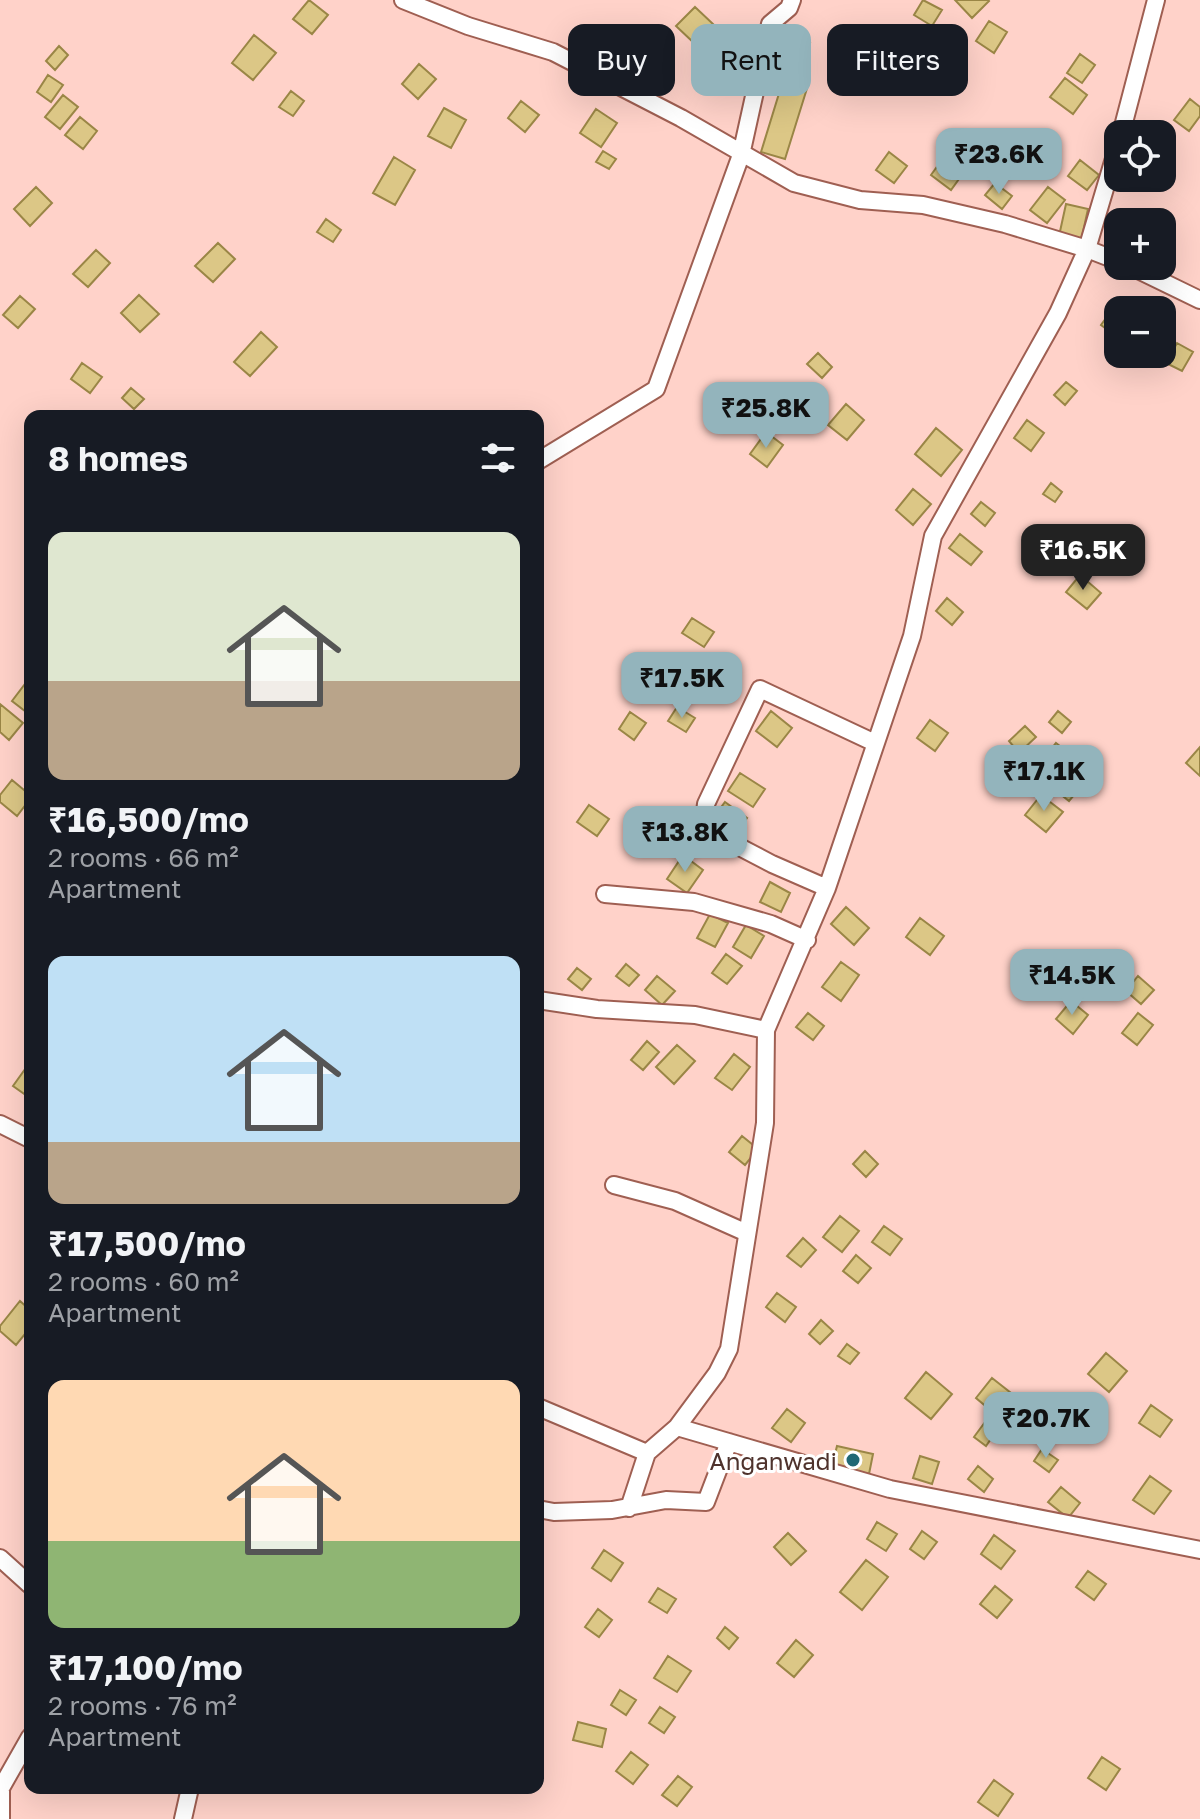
<!DOCTYPE html>
<html lang="en">
<head>
<meta charset="utf-8">
<style>
	:root { --surface:#171b24; --page:#20242c; --text:#f1f3f6; --muted:#9ea1a6; --accent:#93b4bc }
	body { margin:0; font-family:"Golos Text",sans-serif; background:var(--page); color:var(--text); height:100vh; display:flex; flex-direction:column; font-size:30px; white-space:nowrap }
	* { box-sizing:border-box; margin:0 }
	p { font-size:26px; color:var(--muted) }
	.icon { flex:none; width:44px; height:44px; fill:none; stroke:currentColor; stroke-width:2; stroke-linecap:round; stroke-linejoin:round }
	.map { position:relative; flex:1; overflow:hidden }
	.sheet { position:absolute; left:24px; top:410px; width:520px; height:1384px; display:flex; flex-direction:column; background:var(--surface); border-radius:16px; box-shadow:0 8px 32px #0002 }
	.sheet>* { flex:none }
	.guide { position:absolute; left:568px; top:24px; width:512px; height:72px; display:flex; gap:16px }
	.fabs { position:absolute; left:1104px; top:120px; display:grid; gap:16px }
	.fabs a { display:grid; place-items:center; width:72px; height:72px; border-radius:16px; background:var(--surface); box-shadow:0 8px 32px #0002; font-size:40px }
	.price { position:absolute; translate:-50% -68px; padding:0 18px; border-radius:16px; background:var(--accent); color:#111; font-size:26px; line-height:52px; filter:drop-shadow(0 2px 4px #0008) }
	.price::after { content:''; position:absolute; left:50%; top:48px; width:24px; height:18px; margin-left:-12px; background:inherit; clip-path:polygon(0 0,100% 0,50% 100%) }
	.price.current { background:#222; color:#fff }
	ul { padding:0; list-style:none }
	li { display:grid; align-content:center; gap:16px; height:424px; padding:0 24px }
	li span { display:grid; place-items:center; height:248px; border-radius:16px; color:#555 }
	li>.icon { margin-inline-start:auto }
	span .icon { width:144px; height:144px; fill:#fffc; stroke-width:1 }
	li b { font-size:34px }
	h2 { display:flex; justify-content:space-between; align-items:center; height:96px; padding:0 24px; font-size:34px }
	.pill { padding:0 28px; border-radius:16px; background:var(--surface); box-shadow:0 8px 32px #0002; font-size:28px; line-height:72px }
	.pill.current { background:var(--accent); color:#111 }
	.map>svg:first-child { display:block }
</style>
</head>
<body>
<div class="map">
<svg width="1200" height="1819" viewBox="0 0 1200 1819">
	<rect width="100%" height="100%" fill="#ffd2c9"/>
	<path fill="#dcc786" stroke="#9a8646" stroke-width="2" d="M309,0L328,15L312,34L293,19Z
		M923,0L942,10L932,26L914,15Z
		M955,0H988L989,1L972,18Z
		M695,7L713,24L694,43L676,26Z
		M989,21L1007,32L994,53L976,41Z
		M781,33L810,43L804,60L775,50Z
		M254,35L276,53L253,80L232,63Z
		M59,46L68,55L55,70L46,61Z
		M1080,54L1095,65L1082,83L1067,73Z
		M652,58L669,72L659,84L642,71Z
		M926,58L945,71L930,92L911,78Z
		M419,64L436,79L418,99L402,84Z
		M785,74L809,82L785,159L761,152Z
		M48,75L63,85L51,102L37,92Z
		M1065,78L1087,95L1073,114L1050,97Z
		M291,91L304,101L293,116L279,107Z
		M63,95L78,107L60,129L45,117Z
		M1190,99L1200,107V116L1189,131L1174,120Z
		M521,101L539,115L525,132L508,118Z
		M444,108L466,120L451,148L428,136Z
		M596,109L617,123L601,147L580,133Z
		M80,117L97,131L83,149L65,135Z
		M1035,134L1049,147L1031,165L1018,152Z
		M603,151L616,159L609,169L596,162Z
		M889,152L907,166L894,183L876,170Z
		M394,157L415,170L395,205L373,193Z
		M944,157L964,172L951,190L931,175Z
		M1080,160L1099,175L1087,190L1068,176Z
		M995,183L1012,196L1002,209L985,195Z
		M36,187L52,203L30,226L14,209Z
		M1048,187L1065,200L1047,223L1030,210Z
		M1066,204L1088,209L1081,241L1059,236Z
		M326,219L341,230L333,242L317,232Z
		M218,243L235,259L213,282L195,266Z
		M96,250L110,263L88,287L73,274Z
		M139,295L159,314L140,332L121,313Z
		M20,296L35,309L18,328L3,315Z
		M1109,314L1118,321L1112,333L1101,325Z
		M261,332L277,347L250,376L234,362Z
		M1177,343L1193,352L1182,371L1166,363Z
		M818,353L832,367L822,378L807,364Z
		M82,363L102,377L90,393L71,379Z
		M1066,382L1077,391L1065,405L1054,395Z
		M131,388L144,399L134,409L122,398Z
		M846,404L864,420L847,440L828,425Z
		M1027,420L1044,433L1031,451L1014,438Z
		M936,428L962,450L941,476L915,454Z
		M766,432L783,445L767,467L750,454Z
		M1051,483L1062,492L1055,502L1043,494Z
		M913,489L931,504L913,525L896,510Z
		M981,502L995,513L985,526L971,514Z
		M960,534L982,552L971,565L949,548Z
		M1080,575L1101,593L1087,609L1066,592Z
		M947,598L963,612L952,625L936,611Z
		M692,618L714,632L704,647L682,633Z
		M25,684L30,688V715L12,701Z
		M0,704L23,723L9,740L0,732Z
		M677,707L695,718L686,732L668,721Z
		M771,711L792,728L777,747L756,731Z
		M1058,711L1071,722L1062,733L1049,722Z
		M630,712L646,723L634,740L619,729Z
		M930,720L948,733L935,751L917,738Z
		M1025,726L1036,737L1019,753L1009,741Z
		M1056,743L1093,772L1069,801L1033,772Z
		M1200,747V776L1186,763Z
		M740,773L765,789L753,807L728,791Z
		M12,780L30,795V799L17,816L0,802V795Z
		M1041,795L1063,812L1046,832L1025,815Z
		M725,802L747,818L736,833L714,817Z
		M589,805L609,819L597,836L577,822Z
		M683,855L703,870L687,893L667,879Z
		M770,882L790,893L781,912L760,902Z
		M846,907L869,928L854,945L831,924Z
		M710,914L728,923L715,947L697,938Z
		M920,918L944,936L930,955L906,937Z
		M746,925L764,936L751,958L733,947Z
		M726,954L742,966L727,984L712,973Z
		M841,962L859,975L841,1001L822,987Z
		M626,964L639,975L629,986L616,976Z
		M577,968L591,979L582,990L568,979Z
		M657,976L675,991L662,1005L645,990Z
		M1138,976L1154,990L1141,1004L1126,991Z
		M1071,1001L1088,1015L1073,1034L1056,1019Z
		M808,1013L824,1026L813,1040L796,1027Z
		M1138,1013L1153,1025L1137,1045L1122,1033Z
		M647,1041L659,1052L643,1070L631,1060Z
		M677,1045L695,1061L674,1084L656,1067Z
		M734,1054L750,1067L732,1090L715,1078Z
		M28,1065L30,1066V1098L13,1086Z
		M742,1136L758,1149L745,1165L729,1152Z
		M865,1151L878,1164L866,1177L853,1164Z
		M840,1216L859,1231L842,1252L823,1237Z
		M884,1226L902,1239L890,1255L872,1242Z
		M803,1238L816,1250L801,1267L787,1256Z
		M856,1255L871,1268L858,1283L843,1271Z
		M777,1293L796,1307L785,1322L766,1307Z
		M20,1301L30,1310V1328L16,1345L0,1331V1326Z
		M821,1320L833,1331L820,1344L809,1334Z
		M847,1344L859,1353L850,1364L838,1356Z
		M1106,1353L1127,1371L1109,1392L1088,1374Z
		M926,1372L952,1394L931,1419L905,1398Z
		M992,1378L1011,1393L995,1414L976,1398Z
		M1151,1405L1172,1420L1160,1437L1139,1423Z
		M787,1409L805,1423L791,1442L772,1428Z
		M985,1422L997,1430L986,1446L974,1437Z
		M837,1446L873,1454L869,1474L832,1466Z
		M1042,1449L1058,1460L1049,1472L1034,1461Z
		M920,1456L939,1462L932,1484L913,1478Z
		M978,1466L993,1479L984,1492L968,1479Z
		M1150,1476L1171,1491L1154,1514L1133,1500Z
		M1061,1487L1080,1503L1068,1518L1048,1502Z
		M877,1522L897,1534L886,1551L867,1539Z
		M922,1531L937,1542L924,1559L910,1549Z
		M788,1533L806,1551L791,1565L774,1547Z
		M994,1535L1015,1551L1001,1569L981,1554Z
		M604,1550L623,1563L611,1581L592,1568Z
		M866,1560L888,1577L862,1610L840,1592Z
		M1088,1571L1106,1584L1094,1600L1076,1587Z
		M995,1586L1012,1600L997,1618L980,1604Z
		M658,1588L676,1599L667,1613L649,1602Z
		M598,1609L612,1620L599,1637L585,1627Z
		M725,1627L738,1638L729,1649L717,1638Z
		M796,1640L813,1655L794,1677L777,1663Z
		M668,1656L691,1671L677,1692L654,1678Z
		M620,1690L636,1700L626,1715L611,1705Z
		M660,1707L675,1717L664,1733L649,1723Z
		M578,1722L606,1729L602,1747L573,1740Z
		M631,1752L648,1765L633,1784L616,1771Z
		M1102,1757L1120,1769L1106,1790L1088,1778Z
		M678,1776L692,1787L677,1806L662,1795Z
		M994,1780L1013,1794L998,1816L978,1802Z"/>
	<g fill="none" stroke-linecap="round" stroke-linejoin="round">
		<defs>
			<path id="minor" d="M403,0L468,26L553,52L681,118L794,183L860,200L923,205L1005,224L1087,249L1118,261
				M1121,134L1156,0
				M1130,266L1200,300
				M538,461L656,389L741,155L770,24L789,8L792,0
				M827,888L772,864L703,828L706,804L760,689L875,743
				M605,894L694,902L771,924L807,940
				M538,1000L597,1009L695,1015L766,1030
				M0,1124L30,1139
				M614,1185L675,1201L747,1233
				M538,1407L647,1453L677,1427L890,1489L1200,1550
				M677,1427L717,1373L729,1349L765,1123L766,1030L827,888L912,636L933,536L1058,313L1087,249L1118,145
				M629,1508L647,1453
				M538,1509L554,1512L612,1510L666,1500L706,1502L729,1442
				M0,1558L30,1585
				M1,1819V1788L30,1737
				M183,1819L190,1788"/>
		</defs>
		<use href="#minor" stroke="#9f5f52" stroke-width="20"/>
		<use href="#minor" stroke="#fff" stroke-width="16"/>
	</g>
	<circle fill="#206875" stroke="#fff" stroke-width="3" cx="853" cy="1460" r="8"/>
	<g text-anchor="middle" dominant-baseline="central" stroke-width="6" stroke-linejoin="round" paint-order="stroke">
		<g font-size="24" fill="#4e322c" stroke="#fff" text-anchor="end">
			<text x="837" y="1460">Anganwadi</text>
		</g>
	</g>
</svg>
<div class="fabs">
<a><svg class="icon" aria-label="locate" viewBox="0 0 24 24"><circle cx="12" cy="12" r="6"/><path d="M12 2v4M12 18v4M2 12h4M18 12h4"/></svg></a>
<a>+</a>
<a>−</a>
</div>
<b class="price" style="left:999px;top:196px">₹23.6K</b>
<b class="price" style="left:766px;top:450px">₹25.8K</b>
<b class="price current" style="left:1083px;top:592px">₹16.5K</b>
<b class="price" style="left:682px;top:720px">₹17.5K</b>
<b class="price" style="left:1044px;top:813px">₹17.1K</b>
<b class="price" style="left:685px;top:874px">₹13.8K</b>
<b class="price" style="left:1072px;top:1017px">₹14.5K</b>
<b class="price" style="left:1046px;top:1460px">₹20.7K</b>
<div class="guide">
<a class="pill">Buy</a>
<a class="pill current">Rent</a>
<a class="pill">Filters</a>
</div>
<section class="sheet">
<h2>8 homes<svg class="icon" aria-label="filters" viewBox="0 0 24 24"><path d="M4 7h16M4 17h16"/><circle cx="9" cy="7" r="2"/><circle cx="15" cy="17" r="2"/></svg></h2>
<ul>
<li><span style="background:linear-gradient(#dfe7d0 60%,#b9a48a 0)"><svg class="icon" aria-label="home" viewBox="0 0 24 24"><path d="M3 11l9-7 9 7M6 9v11h12V9"/></svg></span><div><b>₹16,500/mo</b><p>2 rooms · 66 m²</p><p>Apartment</p></div></li>
<li><span style="background:linear-gradient(#bfe0f5 75%,#b9a48a 0)"><svg class="icon" aria-label="home" viewBox="0 0 24 24"><path d="M3 11l9-7 9 7M6 9v11h12V9"/></svg></span><div><b>₹17,500/mo</b><p>2 rooms · 60 m²</p><p>Apartment</p></div></li>
<li><span style="background:linear-gradient(#ffd9b3 65%,#8fb573 0)"><svg class="icon" aria-label="home" viewBox="0 0 24 24"><path d="M3 11l9-7 9 7M6 9v11h12V9"/></svg></span><div><b>₹17,100/mo</b><p>2 rooms · 76 m²</p><p>Apartment</p></div></li>
</ul>
</section>
</div>
</body>
</html>
